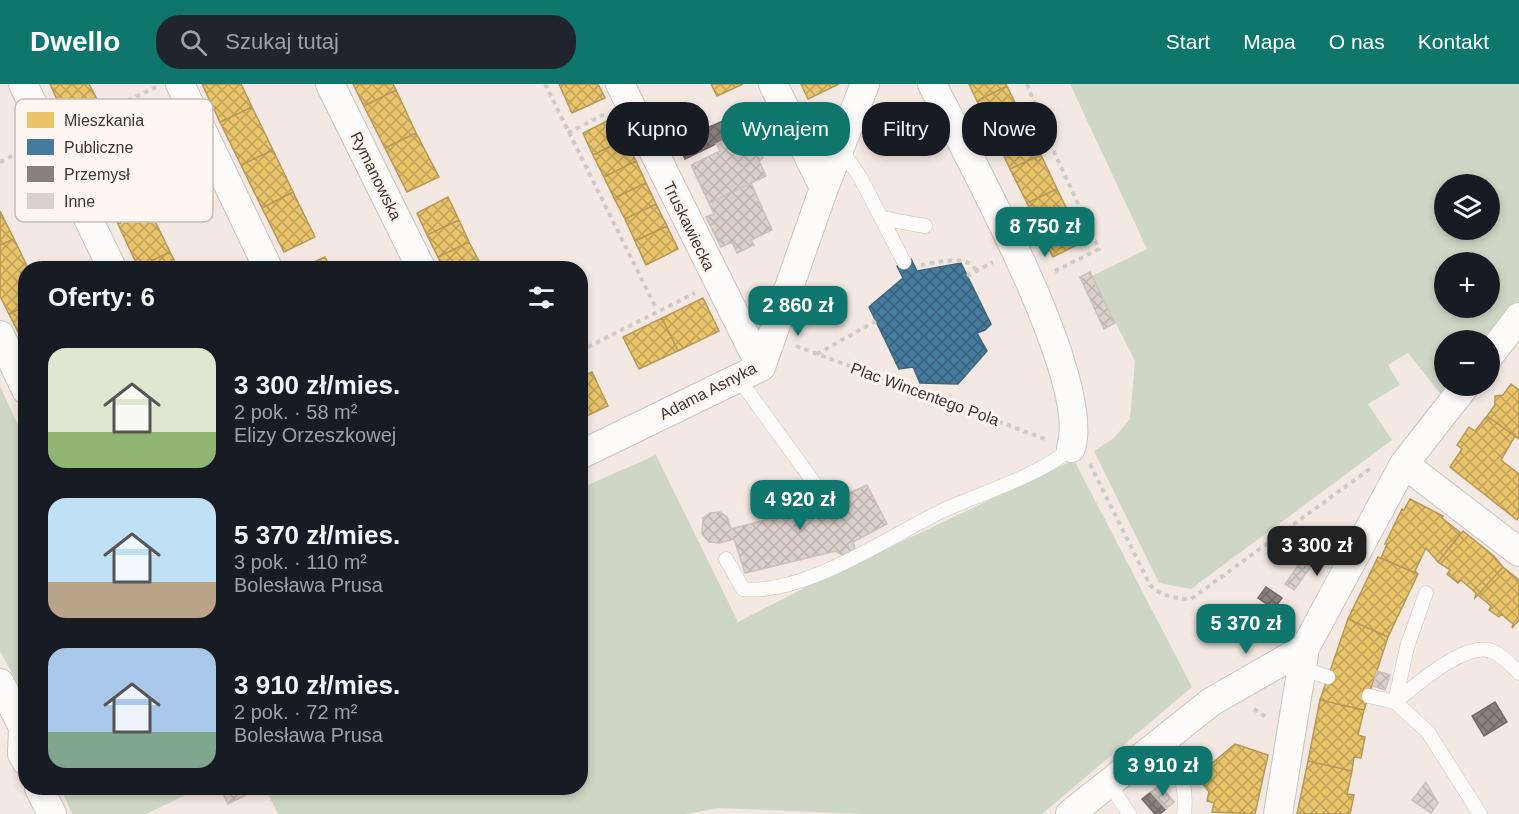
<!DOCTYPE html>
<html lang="pl">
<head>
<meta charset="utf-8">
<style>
	:root { --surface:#171b24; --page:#20242c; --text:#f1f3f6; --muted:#9ea1a6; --accent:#0f766e }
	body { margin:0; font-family:Helvetica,sans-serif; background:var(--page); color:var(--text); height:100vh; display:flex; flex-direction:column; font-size:22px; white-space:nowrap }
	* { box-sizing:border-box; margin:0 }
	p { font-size:20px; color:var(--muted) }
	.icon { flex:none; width:33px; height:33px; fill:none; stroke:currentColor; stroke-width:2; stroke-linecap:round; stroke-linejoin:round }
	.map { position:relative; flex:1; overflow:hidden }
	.sheet { position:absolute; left:18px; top:177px; width:570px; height:534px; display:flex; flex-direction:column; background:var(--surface); border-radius:24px; box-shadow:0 3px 9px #0003 }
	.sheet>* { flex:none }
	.guide { position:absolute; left:606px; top:18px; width:570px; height:54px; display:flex; gap:12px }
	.fabs { position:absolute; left:1434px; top:90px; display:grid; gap:12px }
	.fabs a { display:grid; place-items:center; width:66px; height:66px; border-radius:50%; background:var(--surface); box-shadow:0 3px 9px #0003; font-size:30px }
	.price { position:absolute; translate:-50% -51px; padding:0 14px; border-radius:12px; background:var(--accent); color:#fff; font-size:20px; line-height:39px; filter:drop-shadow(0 2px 3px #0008) }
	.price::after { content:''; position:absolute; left:50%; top:36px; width:18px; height:14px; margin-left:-9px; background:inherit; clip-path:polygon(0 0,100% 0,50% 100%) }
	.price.current { background:#222; color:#fff }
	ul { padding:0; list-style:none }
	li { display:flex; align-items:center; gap:18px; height:150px; padding:0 30px }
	li span { display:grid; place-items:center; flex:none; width:168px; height:120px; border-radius:18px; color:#555 }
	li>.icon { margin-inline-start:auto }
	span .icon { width:72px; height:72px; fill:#fffc; stroke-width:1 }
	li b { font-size:26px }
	h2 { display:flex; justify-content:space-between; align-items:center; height:72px; padding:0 30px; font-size:26px }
	.chip { padding:0 21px; border-radius:24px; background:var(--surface); box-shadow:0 3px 9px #0003; font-size:21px; line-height:54px }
	.chip.current { background:var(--accent); color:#fff }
	header { display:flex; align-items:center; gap:36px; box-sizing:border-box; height:84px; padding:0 30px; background:var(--accent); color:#fff }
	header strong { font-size:28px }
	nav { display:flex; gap:33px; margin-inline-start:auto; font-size:21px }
	.search { width:420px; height:54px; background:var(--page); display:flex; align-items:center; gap:15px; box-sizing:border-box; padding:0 21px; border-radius:24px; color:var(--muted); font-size:22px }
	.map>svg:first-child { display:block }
</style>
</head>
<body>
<header>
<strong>Dwello</strong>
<div class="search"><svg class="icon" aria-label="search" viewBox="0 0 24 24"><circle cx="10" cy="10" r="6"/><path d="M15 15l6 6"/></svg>Szukaj tutaj</div>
<nav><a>Start</a><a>Mapa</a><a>O nas</a><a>Kontakt</a></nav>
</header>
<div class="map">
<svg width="1519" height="730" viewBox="0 0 1519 730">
	<defs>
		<pattern id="homes-cross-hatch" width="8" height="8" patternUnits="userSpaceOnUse" patternTransform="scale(1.5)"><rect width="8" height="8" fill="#e9c46a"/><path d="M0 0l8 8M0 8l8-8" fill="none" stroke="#bea058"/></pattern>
		<pattern id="public-cross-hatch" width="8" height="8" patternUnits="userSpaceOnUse" patternTransform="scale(1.5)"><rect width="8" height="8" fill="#457b9d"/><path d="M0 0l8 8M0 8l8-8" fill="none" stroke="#38607a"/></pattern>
		<pattern id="industry-cross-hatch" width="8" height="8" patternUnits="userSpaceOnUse" patternTransform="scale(1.5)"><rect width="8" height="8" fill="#8a817c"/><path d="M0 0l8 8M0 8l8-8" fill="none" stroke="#726a66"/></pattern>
		<pattern id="building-cross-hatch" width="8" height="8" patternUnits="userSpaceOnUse" patternTransform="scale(1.5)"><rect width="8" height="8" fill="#dbd0cc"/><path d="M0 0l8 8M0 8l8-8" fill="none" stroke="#bdb3b0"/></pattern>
	</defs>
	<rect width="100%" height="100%" fill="#f4e8e2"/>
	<path fill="#ced6c5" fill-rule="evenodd" d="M1070,0H1519V226L1490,256H1444V302H1459L1446,317L1408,269L1388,281L1400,301L1368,320L1392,356L1191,505L1159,499L1094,367L1114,354L1130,335L1135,277L1092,192L1147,165ZM1444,100H1490V146H1444ZM1444,178H1490V224H1444Z
		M0,302L25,357V613L0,567Z
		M656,371L738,538L808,502L1074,376L1192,603L1042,730H862L719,724L686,730H278L265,704H580L581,404Z
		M61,704H200L146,730H72Z"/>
	<path fill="url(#homes-cross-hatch)" stroke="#b69959" stroke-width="1.5" d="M50,0H89L98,17L65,33Z
		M202,0H241L252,23L220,38Z
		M353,0H393L396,6L364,22Z
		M559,0H598L605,14L572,29Z
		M711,0H743L717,12Z
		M801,0H839L808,15Z
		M969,0H1006L1007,2L977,17Z
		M1007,2L1024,37L994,51L977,17Z
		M396,6L416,49L385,64L364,22Z
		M252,23L273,66L241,81L220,38Z
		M615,33L625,55L593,71L583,49Z
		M1024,37L1041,71L1010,85L994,51Z
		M416,49L439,93L407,108L385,64Z
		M625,55L636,77L604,93L593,71Z
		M273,66L293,108L262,124L241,81Z
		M1041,71L1057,105L1027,119L1010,85Z
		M636,77L646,99L614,114L604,93Z
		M129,83L149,125L118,140L97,98Z
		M646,99L656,120L625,135L614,114Z
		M1057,105L1083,158L1053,173L1027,119Z
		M293,108L315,153L284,168L262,124Z
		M448,113L459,136L427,151L417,129Z
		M656,120L667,142L635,157L625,135Z
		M149,125L170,168L138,183L118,140Z
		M0,127L14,155L0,161Z
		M459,136L469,158L438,173L427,151Z
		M667,142L678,165L646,181L635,157Z
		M14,155L28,184H26V222L9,230L0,212V161Z
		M469,158L480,179L468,184H443L438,173Z
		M170,168L178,184H139L138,183Z
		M325,173L331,184H301Z
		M703,214L719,247L678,267L662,234Z
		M26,222V264L9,230Z
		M662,234L678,267L639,285L623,253Z
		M592,288L608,322L580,335V293Z
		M1511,300L1519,306V355L1487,332L1495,321V312L1503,311Z
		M1487,332L1515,352L1501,376L1519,390V433L1517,436L1450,383L1462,365L1457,361L1469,343L1475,347Z
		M1410,415L1443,432L1442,434L1461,449L1438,478L1426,464L1415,487L1418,490L1381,474L1387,460H1385L1402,425L1404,426Z
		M1463,447L1494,472L1503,483L1475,514L1476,509L1461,496L1458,499L1447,490L1450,486L1438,478Z
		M1378,473L1418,490L1388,553L1348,535Z
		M1503,483L1519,496V536L1512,544L1513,540L1501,530L1499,533L1489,526L1491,522L1478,511L1475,514Z
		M1348,535L1388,553L1364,626L1320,616Z
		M1320,616L1364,626L1358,651L1365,653L1361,674L1354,673L1352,687L1308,677Z
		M1235,660L1268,671L1255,730L1212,728L1214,719L1207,717L1209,708L1197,692Z
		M1308,677L1352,687L1347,710L1354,711L1350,730H1297Z"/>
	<path fill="url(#public-cross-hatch)" stroke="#43667d" stroke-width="1.5" d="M911,175L917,187L961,179L991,240L985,246L977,249L987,267L958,300L920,299L913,283L899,285L869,223L903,194L897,182Z"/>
	<path fill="url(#industry-cross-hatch)" stroke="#746a66" stroke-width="1.5" d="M723,37L730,53L708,64L700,47Z
		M697,42L708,64L685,75L674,53Z
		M1266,503L1282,514L1274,525L1258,514Z
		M1495,618L1507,638L1484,652L1472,632Z
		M1151,708L1166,725L1160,730H1155L1142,715Z"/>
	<path fill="url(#building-cross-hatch)" stroke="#cac0bc" stroke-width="1.5" d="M750,47L763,74L759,77L766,92L709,119L691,81L720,67L716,60L728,54L730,57Z
		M751,99L772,146L751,156L754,161L737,169L732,158L721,163L706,133L714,130L709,119Z
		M1090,188L1115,239L1104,245L1080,193Z
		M867,401L887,440L853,458L855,464L850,470L844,472L836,467L745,489L734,455L719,459L709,458L702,450L703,434L710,429L720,428L727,433L731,445L818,422L816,415L830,409L834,416Z
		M1303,475L1312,481L1294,506L1285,500Z
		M1377,587L1390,591L1385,606L1373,602Z
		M1426,698L1438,719L1431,729L1412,716Z
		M1160,701L1174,718L1166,725L1151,708Z
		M220,704H257L258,705L228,720Z"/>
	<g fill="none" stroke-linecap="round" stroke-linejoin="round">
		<defs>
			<path id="service" d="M840,64L860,93L904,178
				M881,134L925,142
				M738,294L818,404
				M726,475L743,505C804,512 889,452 944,426C980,410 1043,390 1071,364
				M1426,509L1407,563L1395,618C1415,602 1468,554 1494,568C1503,572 1512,582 1519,589
				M1303,585L1328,593
				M1369,612L1395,618L1428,648L1480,730
				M1161,657C1177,685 1188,697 1184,730
				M1109,699L1129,730"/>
			<path id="minor" d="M23,0L112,184
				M180,0L268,184
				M330,0L421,184
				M620,0L761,283
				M773,0L824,104
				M932,0C967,71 1093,294 1071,364
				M0,251L26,306
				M1490,271L1519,233
				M580,371L761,283L824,104L865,0
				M1404,380L1519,468
				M0,599L23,643L22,670L26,677
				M39,704L52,730
				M1070,730L1211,618L1305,564
				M1278,730L1305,564L1404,380L1465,302"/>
		</defs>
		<use href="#service" stroke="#ccc3be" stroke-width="15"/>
		<use href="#minor" stroke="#ccc3be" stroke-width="30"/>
		<path stroke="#cfcac8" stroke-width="4" stroke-dasharray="4.5 4.5" stroke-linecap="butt" d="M545,0L657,226
			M1027,0L1056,72L1099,165L1053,188
			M71,44L156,3
			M568,49L607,29
			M0,78L26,65
			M921,181C938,179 966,169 976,186
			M967,192L993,178
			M796,262L1045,355
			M580,267L695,209
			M817,270L876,237
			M1090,380L1150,501C1162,513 1174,514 1191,515L1371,384
			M1254,625L1267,634"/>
		<use href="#service" stroke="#fdfcfb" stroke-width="14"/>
		<use href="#minor" stroke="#fdfcfb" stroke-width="28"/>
	</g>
	<g text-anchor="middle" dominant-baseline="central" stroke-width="6" stroke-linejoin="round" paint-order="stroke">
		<g font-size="16" fill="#3f3632" stroke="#fff5f1">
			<text transform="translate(376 92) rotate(64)">Rymanowska</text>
			<text transform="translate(689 142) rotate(64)">Truskawiecka</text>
			<text transform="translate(708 307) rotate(-27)">Adama Asnyka</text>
			<text transform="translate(925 310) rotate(20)">Plac Wincentego Pola</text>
		</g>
	</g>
	<rect x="15" y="15" width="198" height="123" rx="9" fill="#fff5f1" stroke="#c5bcb8" stroke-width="1.5"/>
	<rect x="27" y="28" width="27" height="16" fill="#e9c46a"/>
	<rect x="27" y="55" width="27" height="16" fill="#457b9d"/>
	<rect x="27" y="82" width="27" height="16" fill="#8a817c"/>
	<rect x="27" y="109" width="27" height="16" fill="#dbd0cc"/>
	<g font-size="16" fill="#3f3632">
		<text x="64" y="42">Mieszkania</text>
		<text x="64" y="69">Publiczne</text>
		<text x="64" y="96">Przemysł</text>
		<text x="64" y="123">Inne</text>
	</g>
</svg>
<div class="fabs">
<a><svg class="icon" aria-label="layers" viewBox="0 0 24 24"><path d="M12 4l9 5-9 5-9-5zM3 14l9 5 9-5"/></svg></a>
<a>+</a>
<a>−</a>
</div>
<b class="price" style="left:1045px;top:174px">8 750 zł</b>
<b class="price" style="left:798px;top:253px">2 860 zł</b>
<b class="price" style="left:800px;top:447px">4 920 zł</b>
<b class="price current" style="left:1317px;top:493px">3 300 zł</b>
<b class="price" style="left:1246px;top:571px">5 370 zł</b>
<b class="price" style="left:1163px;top:713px">3 910 zł</b>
<div class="guide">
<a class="chip">Kupno</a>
<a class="chip current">Wynajem</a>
<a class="chip">Filtry</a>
<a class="chip">Nowe</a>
</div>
<section class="sheet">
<h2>Oferty: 6<svg class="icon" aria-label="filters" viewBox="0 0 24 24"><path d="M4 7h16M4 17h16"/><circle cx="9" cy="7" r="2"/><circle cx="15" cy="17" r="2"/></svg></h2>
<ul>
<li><span style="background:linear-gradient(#dfe7d0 70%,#8fb573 0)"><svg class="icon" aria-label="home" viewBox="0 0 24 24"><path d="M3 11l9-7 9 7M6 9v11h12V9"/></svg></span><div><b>3 300 zł/mies.</b><p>2 pok. · 58 m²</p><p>Elizy Orzeszkowej</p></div></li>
<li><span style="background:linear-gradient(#bfe0f5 70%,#b9a48a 0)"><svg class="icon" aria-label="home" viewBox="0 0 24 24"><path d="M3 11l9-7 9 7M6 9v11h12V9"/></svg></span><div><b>5 370 zł/mies.</b><p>3 pok. · 110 m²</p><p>Bolesława Prusa</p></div></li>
<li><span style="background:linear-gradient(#a9c7e8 70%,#7fa58c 0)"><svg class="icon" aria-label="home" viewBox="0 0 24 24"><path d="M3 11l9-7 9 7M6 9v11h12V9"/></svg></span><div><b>3 910 zł/mies.</b><p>2 pok. · 72 m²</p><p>Bolesława Prusa</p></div></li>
</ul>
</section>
</div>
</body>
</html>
